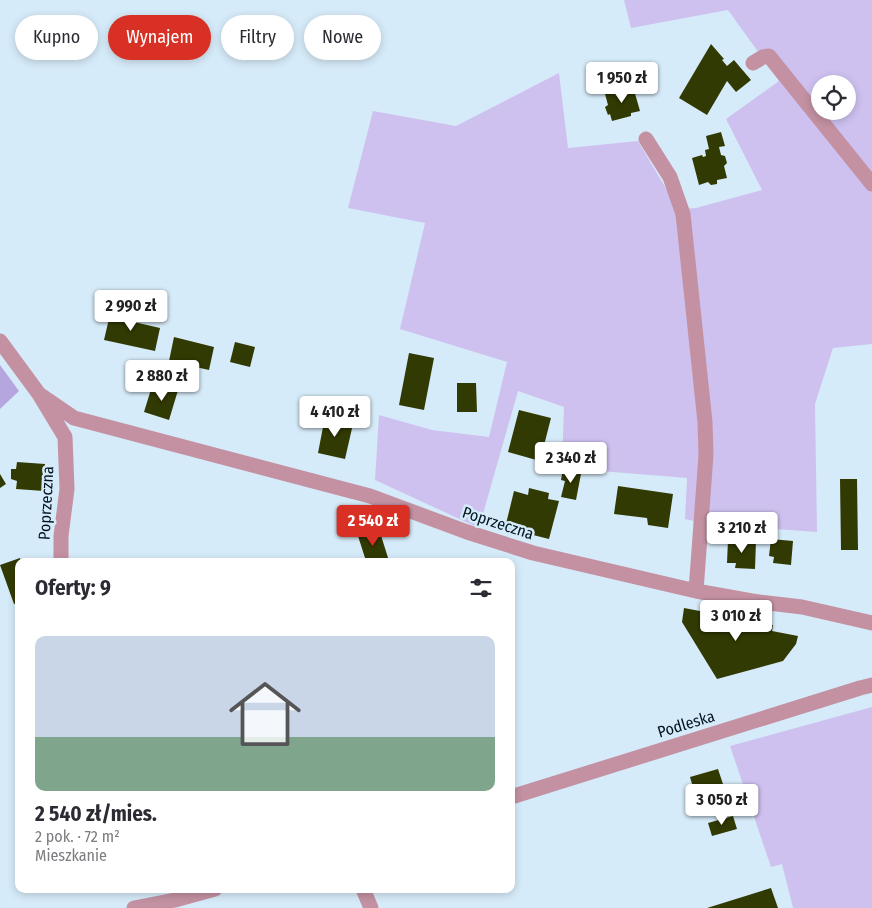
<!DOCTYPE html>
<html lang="pl">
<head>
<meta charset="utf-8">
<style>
	:root { --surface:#fff; --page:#f2f2f3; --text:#2b2b33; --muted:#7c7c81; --accent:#d93025 }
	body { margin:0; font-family:"Fira Sans Condensed",sans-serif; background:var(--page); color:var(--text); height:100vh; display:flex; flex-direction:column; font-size:19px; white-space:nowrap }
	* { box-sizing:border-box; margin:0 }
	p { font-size:16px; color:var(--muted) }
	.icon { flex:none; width:28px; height:28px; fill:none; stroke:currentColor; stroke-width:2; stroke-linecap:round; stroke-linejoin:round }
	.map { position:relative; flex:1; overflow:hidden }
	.sheet { position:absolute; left:15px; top:558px; width:500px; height:335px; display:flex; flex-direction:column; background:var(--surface); border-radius:10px; box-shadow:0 2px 8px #0003 }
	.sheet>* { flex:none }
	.hud { position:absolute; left:15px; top:15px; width:500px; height:45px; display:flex; gap:10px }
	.buttons { position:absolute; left:811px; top:75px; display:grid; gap:10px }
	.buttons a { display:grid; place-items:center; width:45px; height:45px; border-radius:50%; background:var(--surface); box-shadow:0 2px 8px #0003; font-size:25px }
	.price { position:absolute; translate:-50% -42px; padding:0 11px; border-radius:5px; background:#fff; color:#222; font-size:16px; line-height:32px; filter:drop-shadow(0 1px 2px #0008) }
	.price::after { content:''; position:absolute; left:50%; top:30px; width:15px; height:11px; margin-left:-8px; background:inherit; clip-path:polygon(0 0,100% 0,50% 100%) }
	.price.active { background:var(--accent); color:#fff }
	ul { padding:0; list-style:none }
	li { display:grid; align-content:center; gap:10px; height:265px; padding:0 20px }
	li span { display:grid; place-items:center; height:155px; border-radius:10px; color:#555 }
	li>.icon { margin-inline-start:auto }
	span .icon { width:90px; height:90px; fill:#fffc; stroke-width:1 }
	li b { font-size:21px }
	h2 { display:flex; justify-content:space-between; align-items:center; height:60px; padding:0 20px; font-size:21px }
	.tag { padding:0 18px; border-radius:22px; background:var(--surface); box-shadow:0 2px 8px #0003; font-size:18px; line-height:45px }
	.tag.active { background:var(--accent); color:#fff }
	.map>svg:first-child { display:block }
</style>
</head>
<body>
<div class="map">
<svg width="872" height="908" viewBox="0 0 872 908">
	<rect width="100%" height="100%" fill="#d6ebf9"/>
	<path fill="#cec1f0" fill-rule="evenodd" d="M624,0H872V344L833,348L815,404L817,532L708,524L685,519L687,478L588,470L562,463L564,407L518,391L479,528L375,480L379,415L432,430L489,437L507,362L400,329L425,223L348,208L373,111L456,126L559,73L568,148L638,141L678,209L696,208L762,190L726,119L779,81L728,10L631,28ZM820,84H848V111H820Z
		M872,707V908H793L782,864L771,867L730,746Z"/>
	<path fill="#b6a6df" d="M0,365L19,391L0,409Z"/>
	<path fill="#323a03" d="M711,44L724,59L722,60L727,66L734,60L751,80L736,92L727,81L707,115L679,98Z
		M624,89L625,92L634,90L640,111L631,113V116L612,121L610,114L608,115L605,107L608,105L605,94Z
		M721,132L725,146L719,147L721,155L725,156L727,163L724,166L727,178L717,180V184L711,185L708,182L699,185L692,158L702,155L703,157L706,156L705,150L709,149L706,136Z
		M111,310L136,315L134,322L160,328L155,351L104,340Z
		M174,337L214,347L209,370L169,361Z
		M235,342L255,347L250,367L230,362Z
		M409,353L434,358L424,410L399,405Z
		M457,383H476L477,412H457Z
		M169,384L179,387L169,420L144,412L152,386L167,391Z
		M519,410L551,418L540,461L508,452Z
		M321,419L341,423V421L353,424L345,459L318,453L323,427H319Z
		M17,462L45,464L44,491L16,489L17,481L11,479V469H16Z
		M563,469L581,474L576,500L561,497L565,481L561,480Z
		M0,474L6,484L0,488Z
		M840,479H857L858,550H841Z
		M618,486L673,494L668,528L648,525L647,518L614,514Z
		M529,488L549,493L548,499L559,501L549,539L505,528L514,491L528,495Z
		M379,529L389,561H366L358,536Z
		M771,539L793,541L791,565L773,563L774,557L769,556Z
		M728,540L756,541L755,569L735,568L736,563H727Z
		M20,558L21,561H19V603L14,604L0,565Z
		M684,608L773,625L772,631L798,636L796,644L783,661L717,679L682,622Z
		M718,769L726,793L707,798L710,805L699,808L690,777Z
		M733,816L737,829L712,836L708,823Z
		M771,888L778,908H707Z"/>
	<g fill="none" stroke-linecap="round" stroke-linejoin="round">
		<path stroke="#c391a2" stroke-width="15" d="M753,63L763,57L769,56L872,184
			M646,139L670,177L683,214L705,422L706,455L696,591
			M0,341L39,394L65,437L67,489L61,536V561
			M39,394L74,418L370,496L467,532L533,553L696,591L752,601L802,607L872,623
			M511,797L860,688L872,685
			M363,889L371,908
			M134,908L175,900L215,889"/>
	</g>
	<g text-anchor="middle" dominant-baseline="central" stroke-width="5" stroke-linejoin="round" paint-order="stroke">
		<g font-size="16" fill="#01131f" stroke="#d6ebf9">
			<text transform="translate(46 503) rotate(-87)">Poprzeczna</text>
			<text transform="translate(498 523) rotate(18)">Poprzeczna</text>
			<text transform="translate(686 724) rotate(-17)">Podleska</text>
		</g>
	</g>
</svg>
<div class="buttons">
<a><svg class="icon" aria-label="locate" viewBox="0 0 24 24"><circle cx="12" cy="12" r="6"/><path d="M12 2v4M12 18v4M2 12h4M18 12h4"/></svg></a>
</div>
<b class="price" style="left:622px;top:104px">1 950 zł</b>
<b class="price" style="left:131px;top:332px">2 990 zł</b>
<b class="price" style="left:162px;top:402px">2 880 zł</b>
<b class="price" style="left:335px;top:438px">4 410 zł</b>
<b class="price" style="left:571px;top:484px">2 340 zł</b>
<b class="price active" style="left:373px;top:547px">2 540 zł</b>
<b class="price" style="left:742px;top:554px">3 210 zł</b>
<b class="price" style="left:736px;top:642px">3 010 zł</b>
<b class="price" style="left:722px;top:826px">3 050 zł</b>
<div class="hud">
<a class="tag">Kupno</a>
<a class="tag active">Wynajem</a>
<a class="tag">Filtry</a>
<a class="tag">Nowe</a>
</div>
<section class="sheet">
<h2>Oferty: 9<svg class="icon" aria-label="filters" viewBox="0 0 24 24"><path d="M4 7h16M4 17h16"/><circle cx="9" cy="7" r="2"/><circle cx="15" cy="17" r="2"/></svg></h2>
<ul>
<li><span style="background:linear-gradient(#c9d6e8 65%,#7fa58c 0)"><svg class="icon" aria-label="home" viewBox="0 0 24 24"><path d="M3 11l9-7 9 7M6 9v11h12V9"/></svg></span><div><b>2 540 zł/mies.</b><p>2 pok. · 72 m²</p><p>Mieszkanie</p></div></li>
</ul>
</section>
</div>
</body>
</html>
